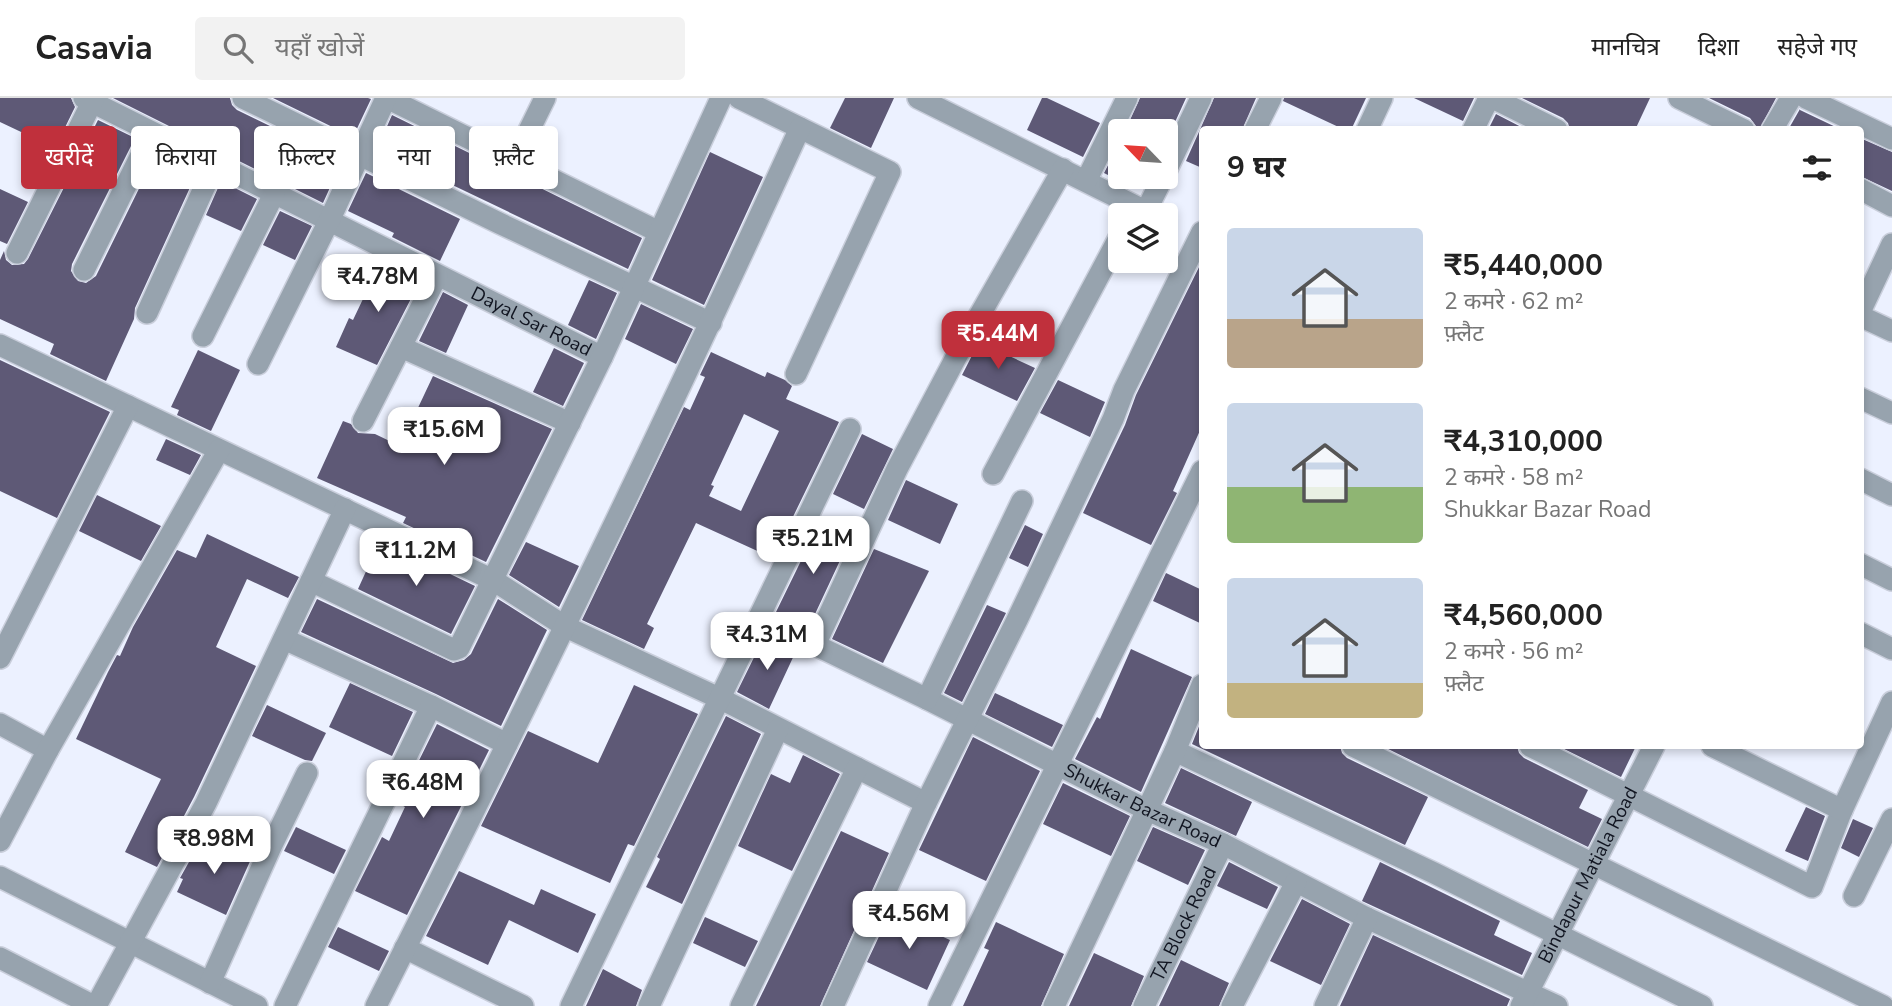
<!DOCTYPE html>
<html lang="hi">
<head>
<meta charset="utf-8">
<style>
	:root { --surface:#fff; --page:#f2f2f2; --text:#222; --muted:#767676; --line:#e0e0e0; --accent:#c0303c }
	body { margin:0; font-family:"Nunito Sans","Noto Sans Devanagari",sans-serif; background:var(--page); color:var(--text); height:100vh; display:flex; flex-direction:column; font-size:26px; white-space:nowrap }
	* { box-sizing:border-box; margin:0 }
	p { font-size:23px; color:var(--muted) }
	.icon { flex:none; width:38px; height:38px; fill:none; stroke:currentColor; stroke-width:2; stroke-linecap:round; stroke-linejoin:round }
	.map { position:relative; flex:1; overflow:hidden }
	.side { position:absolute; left:1199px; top:28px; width:665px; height:623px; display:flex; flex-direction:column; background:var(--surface); border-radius:7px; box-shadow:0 4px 10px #0003 }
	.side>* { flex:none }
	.banner { position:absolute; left:21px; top:28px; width:665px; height:63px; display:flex; gap:14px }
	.needle { width:46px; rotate:295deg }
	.fabs { position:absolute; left:1108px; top:21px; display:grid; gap:14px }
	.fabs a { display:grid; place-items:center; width:70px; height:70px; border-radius:7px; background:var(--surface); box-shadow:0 4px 10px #0003; font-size:35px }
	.price { position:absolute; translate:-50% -60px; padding:0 16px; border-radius:14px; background:#fff; color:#222; font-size:23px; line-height:46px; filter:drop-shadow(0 2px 4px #0008) }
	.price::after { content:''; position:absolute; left:50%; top:42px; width:21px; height:16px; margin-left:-10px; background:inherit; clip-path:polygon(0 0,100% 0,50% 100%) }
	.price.on { background:var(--accent); color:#fff }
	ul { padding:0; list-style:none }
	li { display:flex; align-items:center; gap:21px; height:175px; padding:0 28px }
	li span { display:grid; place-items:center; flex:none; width:196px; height:140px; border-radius:7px; color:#555 }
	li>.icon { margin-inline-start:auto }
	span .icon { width:84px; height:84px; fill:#fffc; stroke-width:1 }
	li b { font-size:30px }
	h2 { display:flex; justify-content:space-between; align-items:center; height:84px; padding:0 28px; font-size:30px }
	.tag { padding:0 24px; border-radius:7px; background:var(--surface); box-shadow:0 4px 10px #0003; font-size:24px; line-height:63px }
	.tag.on { background:var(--accent); color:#fff }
	header { display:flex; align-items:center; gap:42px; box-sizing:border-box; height:98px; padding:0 35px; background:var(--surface); border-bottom:2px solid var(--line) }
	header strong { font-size:33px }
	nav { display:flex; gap:38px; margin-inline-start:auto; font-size:24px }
	.search { width:490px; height:63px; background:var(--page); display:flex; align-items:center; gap:18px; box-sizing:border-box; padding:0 24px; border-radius:7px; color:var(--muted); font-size:26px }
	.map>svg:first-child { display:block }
</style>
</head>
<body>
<header>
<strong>Casavia</strong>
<div class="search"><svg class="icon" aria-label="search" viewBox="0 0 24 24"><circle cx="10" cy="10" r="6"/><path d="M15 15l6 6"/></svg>यहाँ खोजें</div>
<nav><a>मानचित्र</a><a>दिशा</a><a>सहेजे गए</a></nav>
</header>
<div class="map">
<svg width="1892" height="908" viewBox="0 0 1892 908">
	<rect width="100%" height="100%" fill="#ecf1ff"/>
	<path fill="#5e5976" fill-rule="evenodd" d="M0,0H71L75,9L55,50L0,24Z
		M113,0H230L232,7L237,12L342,63L323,105Z
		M273,0H368L371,1L353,39Z
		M845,0H894L871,50L830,30Z
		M1042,0H1047L1100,25L1083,59L1027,32Z
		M1140,0H1186L1166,44V33H1125Z
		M1214,0H1256L1242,32H1202V70L1186,63Z
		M1284,0H1366L1351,32H1345L1283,3Z
		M1414,0H1474L1463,23Z
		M1522,0H1650L1635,32H1570L1568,25L1563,20Z
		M1709,0H1776L1759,32L1750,20Z
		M1800,11V12L1842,32H1788Z
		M1496,16L1527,32H1488Z
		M392,17L642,140L628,171L377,51Z
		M98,22L135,40L72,166L71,173L78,183L86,185L96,178L158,52L198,72L135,210L134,221L106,283L50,256L54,246L0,221V162L4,153L6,162L12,167L24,166L28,161Z
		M1860,40L1892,54V93L1860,78Z
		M1120,44V83L1104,75Z
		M710,54L763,79L704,207L652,182Z
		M366,75L460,121L440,163L392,139L394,135L348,113Z
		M221,83L257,101L241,133L206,117Z
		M0,91L28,104L7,146L0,143Z
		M280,113L312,128L295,162L263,147Z
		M381,163L420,183L377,267L336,249L349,220L353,222Z
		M1202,163V328L1173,393L1177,395L1151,447L1083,415L1125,327L1136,297Z
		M589,182L617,195L596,241L568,227Z
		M443,194L468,207L446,255L419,243Z
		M641,206L693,231L676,266L625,241Z
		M979,244L1035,270L1017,303L962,277Z
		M554,250L584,265L563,308L533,294Z
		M198,252L240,272L211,333L177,317L179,312L171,309Z
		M711,254L765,279L767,274L785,282L792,288L786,301L839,324L773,460L696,425L647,526L654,530L644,551L582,522L684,309L690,312L705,279L700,277ZM744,316L779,333L741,413L709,398L714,388L711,387Z
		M0,262L110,314L57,420L0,393Z
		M433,278L552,331L486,464L403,425L406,419L317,380L343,323L351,326L358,335L375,336L400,348Z
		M1058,282L1105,304L1090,339L1040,315Z
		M862,336L893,351L864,411L833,396Z
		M166,341L201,357L190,377L156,362Z
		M906,382L958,406L940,446L888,422Z
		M97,397L161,428L141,463L79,433Z
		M1025,427L1043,436L1028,469L1009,460Z
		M818,428L850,441L809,529L776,514Z
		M207,436L299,479L288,500L247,481L216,549L256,568L194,699L157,769L125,754L161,681L76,641L108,574L117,557L120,558L133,529L177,452L196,460Z
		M526,444L579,468L559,509L509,477Z
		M378,447L390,452L392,448L475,488L451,536L358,491Z
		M874,451L929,473L883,565L832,541Z
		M1166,475L1202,492V526L1153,503Z
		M317,501L453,565L464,562L471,556L498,501L547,532L501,628L436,596L301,534Z
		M987,507L1006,515L962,604L944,595Z
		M765,537L796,553L769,611L737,594Z
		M1131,551L1192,579L1141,694L1075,661L1097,619L1100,621Z
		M350,585L413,614L392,658L329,629Z
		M634,587L698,616L634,748L628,746L610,785L481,728L528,633L598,665Z
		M995,595L1063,627L1052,649L985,616Z
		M267,607L326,635L312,663L305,662L252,638Z
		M726,618L761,636L682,806L646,789L660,761L657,759Z
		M1202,621V648H1340L1342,655L1347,660L1428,699L1405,747L1192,646Z
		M437,626L489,652L407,817L355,793L382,739L389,743L405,709L398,705Z
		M973,639L1040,673L986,783L919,752Z
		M1382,648H1517L1519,655L1524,660L1588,692L1579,710L1602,721L1588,749Z
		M1558,648H1636L1621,679Z
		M803,657L840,676L792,773L738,748L771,676L790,685Z
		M1181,670L1252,704L1236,738L1165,705Z
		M1063,685L1130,718L1111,758L1043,726Z
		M1806,709L1825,718L1808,763L1785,753Z
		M1853,721L1873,730L1859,759L1841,750Z
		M296,729L346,752L334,776L284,753Z
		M1153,729L1205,752L1188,787L1137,763Z
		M841,733L889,755L820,908H756Z
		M203,739L251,761L226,817L177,794L183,781L180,780Z
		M1229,764L1278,789L1267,811L1217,788Z
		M1380,764L1500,823L1494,837L1532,855L1522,877L1362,803Z
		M459,773L534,807L541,791L596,816L578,855L509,822L488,867L426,838Z
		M1302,801L1350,826L1321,887L1270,863Z
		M890,815L950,842L927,892L867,864Z
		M705,819L758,843L745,869L693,845Z
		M996,824L1064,856L1041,908H963L989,852L984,850Z
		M338,829L389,853L379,873L328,849Z
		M1373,837L1510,901L1507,908H1340Z
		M1094,855L1144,878L1131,908H1069Z
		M1181,862L1229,885L1219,908H1159Z
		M603,871L642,892L636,908H586Z"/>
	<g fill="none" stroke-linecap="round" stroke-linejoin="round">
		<defs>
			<g id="minor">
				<path id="s1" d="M84,0L602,259"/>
				<path d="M243,0L499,125L711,225"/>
				<path d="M387,0L659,134"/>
				<path d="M739,0L890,74L796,276"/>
				<path d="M918,0L1141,111L1145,112L1148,109L1163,79"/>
				<path d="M1493,0L1557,32"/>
				<path d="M1679,0L1744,32"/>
				<path d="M1806,0L1892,41"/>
				<path d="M1255,32L1271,0"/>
				<path d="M1367,32L1382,0"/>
				<path d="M1473,32L1489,0"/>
				<path d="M1772,32L1791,0"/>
				<path d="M514,63L545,0"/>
				<path d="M1166,73L1201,0"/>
				<path d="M1086,83L1127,0"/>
				<path d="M1860,91L1892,108"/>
				<path d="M17,155L94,0"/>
				<path d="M84,172L152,35"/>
				<path d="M1860,214L1892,146"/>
				<path d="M147,215L215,66"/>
				<path d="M1860,218L1892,233"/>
				<path d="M203,238L274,96"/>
				<path d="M0,247L493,482L566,529L721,601L926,705"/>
				<path d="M401,249L570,325"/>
				<path d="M258,266L329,123L386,0"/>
				<path d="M1860,300L1892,315"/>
				<path d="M363,323L437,178"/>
				<path d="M993,376L1120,138"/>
				<path d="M1860,381L1892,397"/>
				<path d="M1860,466L1892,482"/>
				<path d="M311,483L454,552L459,550L602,259L721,0"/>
				<path id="s2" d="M759,520L927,601L1145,711L1223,746L1367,820L1557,908"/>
				<path d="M1860,535L1892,551"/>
				<path d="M284,541L431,608L507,646"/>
				<path d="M815,547L897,371L962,248L1063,71"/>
				<path d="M0,560L128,308"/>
				<path d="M927,601L1022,403"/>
				<path d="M0,626L48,652"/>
				<path d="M1353,648L1883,908"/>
				<path d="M1530,648L1812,789L1842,712L1892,604"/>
				<path d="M1712,648L1842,712"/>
				<path d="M1175,653L1434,775L1702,908"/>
				<path d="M0,743L48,652L219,352"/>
				<path d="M0,779L257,908"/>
				<path d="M1854,798L1892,721"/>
				<path d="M405,850L523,908"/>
				<path d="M0,860L94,908"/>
				<path d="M210,885L270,751L307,675"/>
				<path d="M96,908L206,705L345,411"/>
				<path d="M285,908L431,608"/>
				<path d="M376,908C523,618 665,326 800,30"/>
				<path d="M571,908L850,331"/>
				<path d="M649,908L778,631"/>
				<path d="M741,908L857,670"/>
				<path d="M833,908L926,705L1017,522L1113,321L1124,292L1202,134"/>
				<path d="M939,908L1202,373"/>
				<path d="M1054,908L1175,653L1202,587"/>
				<path id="s3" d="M1144,908L1223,746"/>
				<path d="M1232,908L1296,784"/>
				<path d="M1325,908L1367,820"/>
				<path id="s4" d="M1521,908L1654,648"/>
			</g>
		</defs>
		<use href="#minor" stroke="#c9cedb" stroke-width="24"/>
		<use href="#minor" stroke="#97a3ae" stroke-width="21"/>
	</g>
	<g text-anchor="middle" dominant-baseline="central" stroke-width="7" stroke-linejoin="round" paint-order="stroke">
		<g font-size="19" fill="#111521" stroke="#fff">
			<text stroke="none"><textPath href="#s1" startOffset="500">Dayal Sar Road</textPath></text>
			<text stroke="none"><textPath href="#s2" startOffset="427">Shukkar Bazar Road</textPath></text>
			<text stroke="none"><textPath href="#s4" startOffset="147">Bindapur Matiala Road</textPath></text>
			<text stroke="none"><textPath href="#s3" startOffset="91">TA Block Road</textPath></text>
		</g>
	</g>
</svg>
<div class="fabs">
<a><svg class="needle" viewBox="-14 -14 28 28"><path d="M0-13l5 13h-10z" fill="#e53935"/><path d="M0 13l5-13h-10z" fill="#767676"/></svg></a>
<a><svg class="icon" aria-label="layers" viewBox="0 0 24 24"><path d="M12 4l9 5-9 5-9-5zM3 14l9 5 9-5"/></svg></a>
</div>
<b class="price" style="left:378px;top:216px">₹4.78M</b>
<b class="price on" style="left:998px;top:273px">₹5.44M</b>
<b class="price" style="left:444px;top:369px">₹15.6M</b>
<b class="price" style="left:813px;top:478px">₹5.21M</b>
<b class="price" style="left:416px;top:490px">₹11.2M</b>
<b class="price" style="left:767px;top:574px">₹4.31M</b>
<b class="price" style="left:423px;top:722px">₹6.48M</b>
<b class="price" style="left:214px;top:778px">₹8.98M</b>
<b class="price" style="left:909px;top:853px">₹4.56M</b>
<div class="banner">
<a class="tag on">खरीदें</a>
<a class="tag">किराया</a>
<a class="tag">फ़िल्टर</a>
<a class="tag">नया</a>
<a class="tag">फ़्लैट</a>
</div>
<section class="side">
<h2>9 घर<svg class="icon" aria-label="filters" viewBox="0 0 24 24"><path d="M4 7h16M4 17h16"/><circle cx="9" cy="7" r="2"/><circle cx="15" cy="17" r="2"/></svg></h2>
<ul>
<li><span style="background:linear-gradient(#c9d6e8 65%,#b9a48a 0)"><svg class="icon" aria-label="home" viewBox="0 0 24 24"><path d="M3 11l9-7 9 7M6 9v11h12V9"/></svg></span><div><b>₹5,440,000</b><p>2 कमरे · 62 m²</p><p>फ़्लैट</p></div></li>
<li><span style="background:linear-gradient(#c9d6e8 60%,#8fb573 0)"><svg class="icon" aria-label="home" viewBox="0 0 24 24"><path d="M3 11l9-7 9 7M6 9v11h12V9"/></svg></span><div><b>₹4,310,000</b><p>2 कमरे · 58 m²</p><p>Shukkar Bazar Road</p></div></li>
<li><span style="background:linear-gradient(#c9d6e8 75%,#c2b280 0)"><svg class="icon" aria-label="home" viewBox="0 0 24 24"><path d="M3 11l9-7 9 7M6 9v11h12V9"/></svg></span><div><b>₹4,560,000</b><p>2 कमरे · 56 m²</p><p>फ़्लैट</p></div></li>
</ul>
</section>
</div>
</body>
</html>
